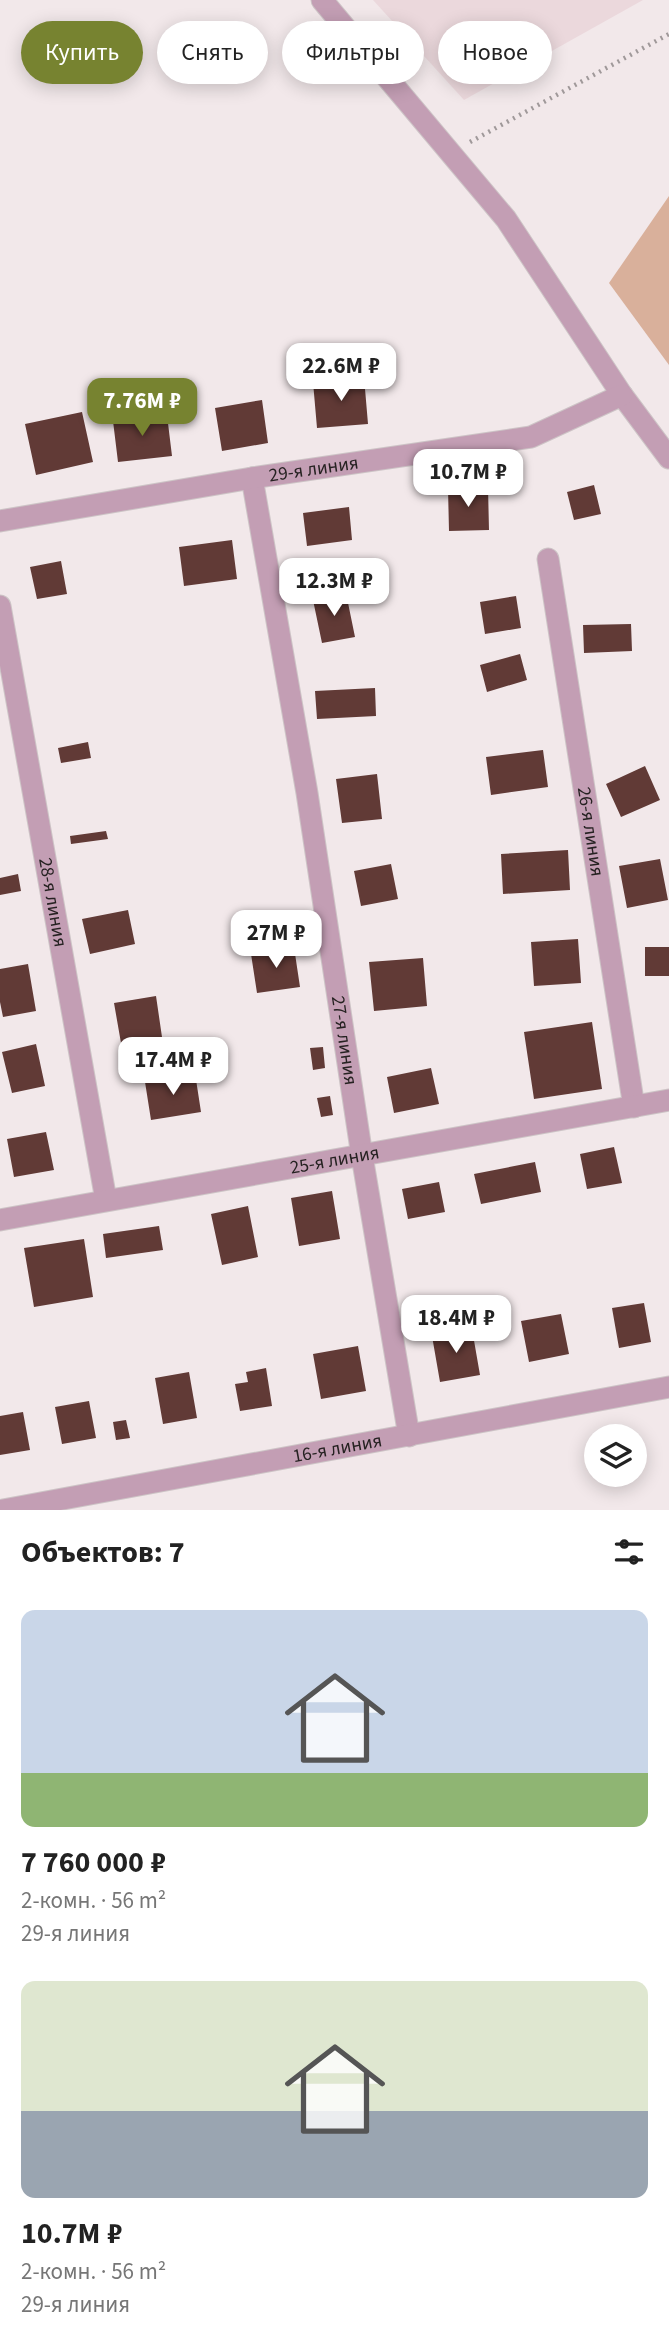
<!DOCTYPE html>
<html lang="ru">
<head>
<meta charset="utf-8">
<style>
	:root { --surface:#fff; --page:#f2f2f2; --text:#222; --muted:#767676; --accent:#778330 }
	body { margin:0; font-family:"Source Sans 3",sans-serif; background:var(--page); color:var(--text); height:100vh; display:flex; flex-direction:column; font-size:26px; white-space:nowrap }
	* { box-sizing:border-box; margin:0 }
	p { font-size:23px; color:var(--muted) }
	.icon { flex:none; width:38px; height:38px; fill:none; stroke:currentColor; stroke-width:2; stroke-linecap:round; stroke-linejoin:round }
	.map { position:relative; height:1510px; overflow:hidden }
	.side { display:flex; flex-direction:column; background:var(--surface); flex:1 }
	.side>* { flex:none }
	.hud { position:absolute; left:21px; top:21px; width:628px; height:63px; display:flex; gap:14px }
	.tools { position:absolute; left:584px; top:1424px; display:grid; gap:14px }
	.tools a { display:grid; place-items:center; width:63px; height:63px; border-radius:50%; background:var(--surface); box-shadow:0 4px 18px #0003; font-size:35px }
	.price { position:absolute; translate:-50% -60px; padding:0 16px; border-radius:14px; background:#fff; color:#222; font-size:23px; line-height:46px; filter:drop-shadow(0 2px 4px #0008) }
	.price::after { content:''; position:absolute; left:50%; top:42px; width:21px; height:16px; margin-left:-10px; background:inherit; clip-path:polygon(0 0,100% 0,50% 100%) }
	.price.current { background:var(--accent); color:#fff }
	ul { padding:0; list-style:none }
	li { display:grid; align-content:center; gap:14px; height:371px; padding:0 21px }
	li span { display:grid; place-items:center; height:217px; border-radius:14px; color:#555 }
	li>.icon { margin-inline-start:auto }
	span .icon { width:126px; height:126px; fill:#fffc; stroke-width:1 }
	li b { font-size:30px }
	h2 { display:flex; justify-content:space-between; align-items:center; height:84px; padding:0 21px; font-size:30px }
	.chip { padding:0 24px; border-radius:32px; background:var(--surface); box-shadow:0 4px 18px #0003; font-size:24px; line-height:63px }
	.chip.current { background:var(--accent); color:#fff }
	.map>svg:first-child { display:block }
</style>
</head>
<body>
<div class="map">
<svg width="669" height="1510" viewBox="0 0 669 1510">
	<rect width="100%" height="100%" fill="#f2e8ea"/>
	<path fill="#ebd8dc" d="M373,0H643L464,100Z"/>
	<path fill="#d9b09b" d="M669,196V365L609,283Z"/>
	<path fill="#613a36" d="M364,377L368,424L317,428L313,382Z
		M262,400L268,443L222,451L215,408Z
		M82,412L93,462L36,475L25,424Z
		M167,415L172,456L118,462L113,421Z
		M594,485L601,514L574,520L567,492Z
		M488,487L489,530L449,531L448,488Z
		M349,507L352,540L307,546L303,513Z
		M232,540L237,579L184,586L179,547Z
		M61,561L67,594L37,599L30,567Z
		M346,593L355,637L322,643L313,600Z
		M516,596L521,628L485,634L480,602Z
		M631,624L632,651L584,653L583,625Z
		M520,654L527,680L487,692L480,665Z
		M375,688L376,716L317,719L315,691Z
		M88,742L91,758L61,763L58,748Z
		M543,750L548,787L491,795L486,757Z
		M645,766L660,800L621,817L606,784Z
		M377,774L382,819L342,823L336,779Z
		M106,831L108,839L71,844L70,836Z
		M568,850L570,890L503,894L501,854Z
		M660,859L668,900L627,908L619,866Z
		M391,864L398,899L361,906L354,871Z
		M18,874L21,891L0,895V878Z
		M128,910L135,944L90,954L82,919Z
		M578,939L581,983L534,986L531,942Z
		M294,947L300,987L257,993L251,954Z
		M645,947H669V976H645Z
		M423,958L427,1006L374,1011L369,962Z
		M28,964L36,1011L3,1017L0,1002V969Z
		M156,996L162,1037L121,1043L114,1003Z
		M592,1022L602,1089L534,1099L524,1032Z
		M36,1044L45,1086L12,1093L2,1052Z
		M323,1047L325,1068L313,1070L310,1048Z
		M431,1068L439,1104L394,1113L387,1077Z
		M195,1073L201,1112L151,1120L145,1082Z
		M330,1096L333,1115L321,1117L317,1098Z
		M46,1132L54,1170L14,1177L7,1139Z
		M614,1147L622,1183L587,1189L580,1154Z
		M535,1162L541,1192L481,1204L474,1174Z
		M439,1182L445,1212L408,1219L402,1189Z
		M332,1191L340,1239L299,1246L291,1198Z
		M248,1206L258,1257L222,1265L211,1214Z
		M159,1226L163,1250L106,1258L103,1234Z
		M84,1239L93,1297L34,1307L24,1248Z
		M644,1303L651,1342L619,1348L612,1308Z
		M561,1314L569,1354L529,1362L521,1321Z
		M472,1329L480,1375L440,1382L432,1336Z
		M358,1346L366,1391L321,1399L313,1354Z
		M266,1368L272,1406L240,1411L235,1384L248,1382L246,1372Z
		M189,1372L197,1418L163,1424L155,1378Z
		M89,1401L96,1438L62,1444L55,1407Z
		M23,1412L30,1450L0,1455V1416Z
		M126,1420L130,1438L116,1440L113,1422Z"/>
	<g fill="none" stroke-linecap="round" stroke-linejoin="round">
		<defs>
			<g id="minor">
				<path d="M322,0L506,219L622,395L669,458"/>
				<path id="s1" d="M252,478L307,793L362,1156L409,1436"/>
				<path id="s2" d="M0,521L252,478L531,437L622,395"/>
				<path id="s3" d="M548,559L634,1107"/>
				<path id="s4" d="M0,606L106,1200"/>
				<path id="s5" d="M0,1220L669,1100"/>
			</g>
			<g id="tertiary">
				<path id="s6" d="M3,1510L669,1387"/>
			</g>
		</defs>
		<use href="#minor" stroke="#cdc4c6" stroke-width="23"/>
		<use href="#tertiary" stroke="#cdc4c6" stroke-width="23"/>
		<path stroke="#a0999a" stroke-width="4.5" stroke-dasharray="2 5" stroke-linecap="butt" d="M470,142L669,34"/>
		<use href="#minor" stroke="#c39eb4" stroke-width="21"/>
		<use href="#tertiary" stroke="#c39eb4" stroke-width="21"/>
	</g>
	<g text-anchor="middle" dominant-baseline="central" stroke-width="7" stroke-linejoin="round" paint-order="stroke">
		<g font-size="19" fill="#262222" stroke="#f2e8ea">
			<text stroke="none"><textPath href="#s2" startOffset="318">29-я линия</textPath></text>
			<text stroke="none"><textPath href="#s3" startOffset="276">26-я линия</textPath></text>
			<text stroke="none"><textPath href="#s4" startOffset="301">28-я линия</textPath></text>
			<text stroke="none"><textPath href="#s1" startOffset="570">27-я линия</textPath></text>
			<text stroke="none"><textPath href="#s5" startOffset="340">25-я линия</textPath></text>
			<text stroke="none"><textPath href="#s6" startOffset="340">16-я линия</textPath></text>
		</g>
	</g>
</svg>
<div class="tools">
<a><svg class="icon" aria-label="layers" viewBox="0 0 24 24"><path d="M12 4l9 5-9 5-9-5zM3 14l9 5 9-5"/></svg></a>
</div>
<b class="price" style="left:341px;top:403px">22.6M ₽</b>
<b class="price current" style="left:142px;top:438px">7.76M ₽</b>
<b class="price" style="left:468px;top:509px">10.7M ₽</b>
<b class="price" style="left:334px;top:618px">12.3M ₽</b>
<b class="price" style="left:276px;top:970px">27M ₽</b>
<b class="price" style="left:173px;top:1097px">17.4M ₽</b>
<b class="price" style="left:456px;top:1355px">18.4M ₽</b>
<div class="hud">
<a class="chip current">Купить</a>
<a class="chip">Снять</a>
<a class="chip">Фильтры</a>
<a class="chip">Новое</a>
</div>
</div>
<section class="side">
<h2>Объектов: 7<svg class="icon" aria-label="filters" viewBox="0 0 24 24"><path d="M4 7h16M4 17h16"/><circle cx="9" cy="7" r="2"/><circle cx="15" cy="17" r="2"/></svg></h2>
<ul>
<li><span style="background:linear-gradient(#c9d6e8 75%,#8fb573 0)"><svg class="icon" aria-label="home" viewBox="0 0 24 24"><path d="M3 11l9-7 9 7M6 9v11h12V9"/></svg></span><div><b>7 760 000 ₽</b><p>2-комн. · 56 m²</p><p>29-я линия</p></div></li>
<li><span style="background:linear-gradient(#dfe7d0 60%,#9aa5b1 0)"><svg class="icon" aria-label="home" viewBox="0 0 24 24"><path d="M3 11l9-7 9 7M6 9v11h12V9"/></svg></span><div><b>10.7M ₽</b><p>2-комн. · 56 m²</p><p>29-я линия</p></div></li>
</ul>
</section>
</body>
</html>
